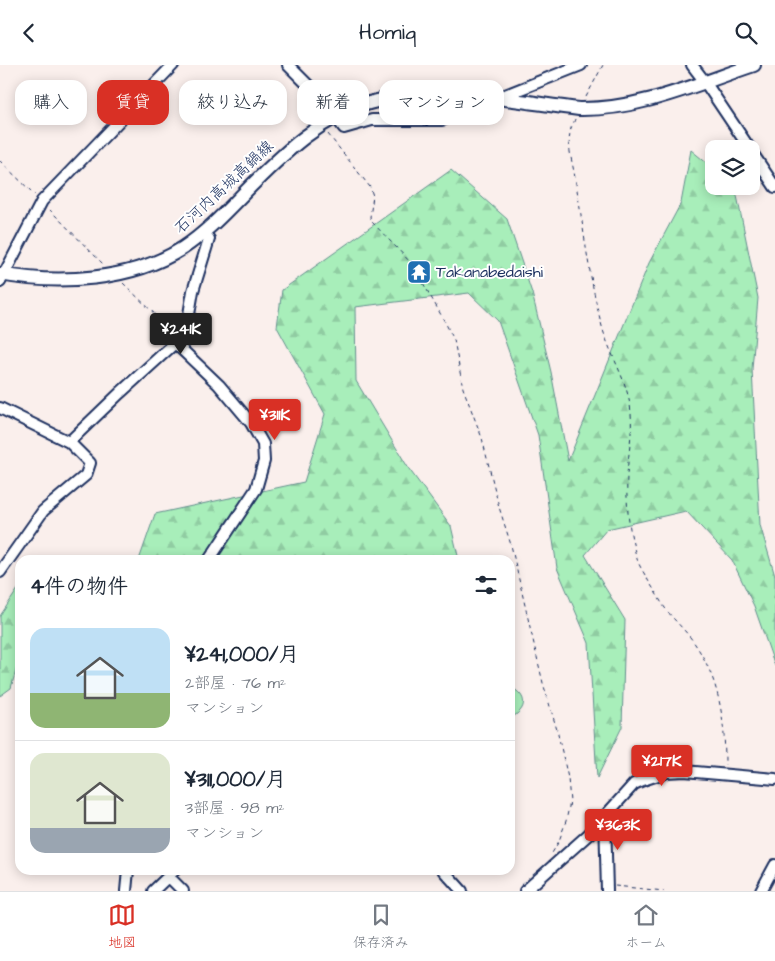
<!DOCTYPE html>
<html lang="ja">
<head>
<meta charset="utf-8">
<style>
	:root { --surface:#fff; --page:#f2f2f3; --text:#1f2937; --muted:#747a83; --line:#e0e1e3; --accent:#d93025 }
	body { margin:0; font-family:"Architects Daughter","Klee One",sans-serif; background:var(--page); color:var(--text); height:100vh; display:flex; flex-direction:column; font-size:19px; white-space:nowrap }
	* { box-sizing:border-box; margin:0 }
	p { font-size:16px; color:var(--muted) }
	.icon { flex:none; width:28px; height:28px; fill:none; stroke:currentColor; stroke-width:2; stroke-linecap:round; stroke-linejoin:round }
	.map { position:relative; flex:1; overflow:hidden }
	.panel { position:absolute; left:15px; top:490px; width:500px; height:320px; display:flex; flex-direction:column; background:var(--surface); border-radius:15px; box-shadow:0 2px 12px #0003 }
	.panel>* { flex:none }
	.banner { position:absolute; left:15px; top:15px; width:500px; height:45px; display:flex; gap:10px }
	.buttons { position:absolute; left:705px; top:75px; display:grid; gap:10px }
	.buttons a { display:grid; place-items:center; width:55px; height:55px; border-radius:10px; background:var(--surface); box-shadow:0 2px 12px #0003; font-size:25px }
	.price { position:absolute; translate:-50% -42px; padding:0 11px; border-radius:5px; background:var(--accent); color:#fff; font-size:16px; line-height:32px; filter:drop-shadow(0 1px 2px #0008) }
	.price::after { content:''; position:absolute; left:50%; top:30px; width:15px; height:11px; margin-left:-8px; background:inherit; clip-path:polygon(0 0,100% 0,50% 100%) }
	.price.active { background:#222; color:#fff }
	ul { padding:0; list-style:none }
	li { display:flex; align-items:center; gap:15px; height:125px; padding:0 15px }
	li+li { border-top:1px solid var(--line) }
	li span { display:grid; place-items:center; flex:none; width:140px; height:100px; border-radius:15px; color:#555 }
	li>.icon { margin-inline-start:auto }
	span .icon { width:60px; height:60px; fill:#fffc; stroke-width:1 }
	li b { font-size:21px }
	h2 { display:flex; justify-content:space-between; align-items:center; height:60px; padding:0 15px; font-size:21px }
	.pill { padding:0 18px; border-radius:15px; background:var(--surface); box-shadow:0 2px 12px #0003; font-size:18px; line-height:45px }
	.pill.active { background:var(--accent); color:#fff }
	header { display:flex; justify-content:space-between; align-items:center; height:65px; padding:0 15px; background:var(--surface); font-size:22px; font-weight:600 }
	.dock { display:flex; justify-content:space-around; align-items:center; height:70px; border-top:1px solid var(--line); background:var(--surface); font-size:14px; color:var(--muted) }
	.dock a { display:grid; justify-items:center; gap:2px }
	.dock .active { color:var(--accent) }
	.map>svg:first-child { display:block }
</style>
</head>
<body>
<header><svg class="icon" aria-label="back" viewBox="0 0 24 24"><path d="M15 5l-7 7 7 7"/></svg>Homiq<svg class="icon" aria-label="search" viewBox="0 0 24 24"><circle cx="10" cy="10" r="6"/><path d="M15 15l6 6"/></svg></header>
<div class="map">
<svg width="775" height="826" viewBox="0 0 775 826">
	<defs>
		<pattern id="forest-firs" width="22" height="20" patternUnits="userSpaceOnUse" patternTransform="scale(1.25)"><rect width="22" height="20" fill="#a8eeba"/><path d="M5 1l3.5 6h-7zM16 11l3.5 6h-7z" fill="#90cca2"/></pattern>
	</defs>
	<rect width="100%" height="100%" fill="#faefec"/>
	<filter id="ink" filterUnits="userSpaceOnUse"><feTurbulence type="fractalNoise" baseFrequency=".02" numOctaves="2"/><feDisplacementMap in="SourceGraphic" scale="10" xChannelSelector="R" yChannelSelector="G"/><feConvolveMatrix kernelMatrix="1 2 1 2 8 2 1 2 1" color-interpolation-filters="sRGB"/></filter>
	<g filter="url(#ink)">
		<path fill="#a8eeba" stroke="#628e8c" d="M510,622C528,630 528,645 510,653Z"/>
		<path fill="url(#forest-firs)" stroke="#628e8c" d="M691,85L714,104V121H735L758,233L752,304L760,460L775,511V601L754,541L732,495L686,446L607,464L585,490L625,555L622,662L597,713L589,578L557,503L538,370L498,256L469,228L355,242L356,316L409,404L451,461L459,495H139L155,449L304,417L325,349L277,262L282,225L451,105L507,154L532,228L551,307L568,396L649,198L681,138Z
			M20,521V591L11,623L0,631V551Z"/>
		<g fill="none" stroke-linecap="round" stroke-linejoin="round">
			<defs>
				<path id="minor" d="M288,0L324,36L344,63L372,55H442L581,0
					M692,0L705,17L750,84
					M751,86L775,122
					M0,217L42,136L173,0
					M175,278L219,320L251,358L263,379L264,396L256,424L209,495
					M0,343L69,377L90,398L86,410L43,446L0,507
					M69,377L120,328L175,278L187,261L193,226L209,174L203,167
					M605,752L607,826
					M443,805L462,826
					M168,811L183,826
					M126,826L128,805
					M153,826L175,805
					M525,826L589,769L634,719L643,715L667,707L684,706L775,714
					M761,826L775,800"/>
				<path id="major" d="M0,209C58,220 132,216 183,183C209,166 231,141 253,119C287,85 322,52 369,38C434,18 513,36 579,44C640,45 697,19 754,0"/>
			</defs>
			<use href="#minor" stroke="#1b2f5e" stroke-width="14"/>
			<use href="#major" stroke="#1b2f5e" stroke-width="16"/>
			<path stroke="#1b2f5e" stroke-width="1" stroke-dasharray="4 4" stroke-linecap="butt" d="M586,32L603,0
				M575,54C574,58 570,63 570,68C567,83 573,98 575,113C584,164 589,215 603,265C611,291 626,314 630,340C634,364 628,388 627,411C626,441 629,469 638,497C641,504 646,511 649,517C654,524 658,532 663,540C670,551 681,561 690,572C719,610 725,653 725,700
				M328,69L370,122L373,131L370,152L372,157L413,200L445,257L454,275L463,323L482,373L499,442L511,480L543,618L557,665L568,713L570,737L566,756L559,776L551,790
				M0,96L35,130
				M49,144L104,200
				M123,218L163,257L170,267
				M615,821L664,826"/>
			<use href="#minor" stroke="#fff" stroke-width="10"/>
			<use href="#major" stroke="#fff" stroke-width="12"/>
		</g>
	</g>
	<defs>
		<symbol id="temple-square" viewBox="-11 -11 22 22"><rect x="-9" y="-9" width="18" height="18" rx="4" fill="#1f6fb2" stroke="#fff"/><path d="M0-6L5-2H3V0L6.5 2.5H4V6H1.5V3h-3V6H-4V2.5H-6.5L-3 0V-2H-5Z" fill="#fff"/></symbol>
	</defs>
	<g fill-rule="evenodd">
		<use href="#temple-square" x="405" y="193" width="28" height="28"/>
	</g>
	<g text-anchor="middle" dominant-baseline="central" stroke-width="4" stroke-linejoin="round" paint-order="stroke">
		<g font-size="16" fill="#1b2f5e" stroke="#fff">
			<text transform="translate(224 122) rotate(-43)">石河内高城高鍋線</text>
		</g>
		<g font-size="16" fill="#1b2f5e" stroke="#fff" text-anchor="start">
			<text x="436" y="207">Takanabedaishi</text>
		</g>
	</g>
</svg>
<div class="buttons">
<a><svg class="icon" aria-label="layers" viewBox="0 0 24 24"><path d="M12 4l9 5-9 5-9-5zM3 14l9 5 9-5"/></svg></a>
</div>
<b class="price active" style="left:181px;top:290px">¥241K</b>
<b class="price" style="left:275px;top:376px">¥311K</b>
<b class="price" style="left:662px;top:722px">¥217K</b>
<b class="price" style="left:618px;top:786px">¥363K</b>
<div class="banner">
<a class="pill">購入</a>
<a class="pill active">賃貸</a>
<a class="pill">絞り込み</a>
<a class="pill">新着</a>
<a class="pill">マンション</a>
</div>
<section class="panel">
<h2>4件の物件<svg class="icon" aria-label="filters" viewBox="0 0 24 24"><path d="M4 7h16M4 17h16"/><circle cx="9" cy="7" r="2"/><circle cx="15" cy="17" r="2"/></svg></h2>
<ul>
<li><span style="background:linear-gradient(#bfe0f5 65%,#8fb573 0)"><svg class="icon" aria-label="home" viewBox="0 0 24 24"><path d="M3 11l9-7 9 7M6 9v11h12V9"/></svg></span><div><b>¥241,000/月</b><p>2部屋 · 76 m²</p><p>マンション</p></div></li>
<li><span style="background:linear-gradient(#dfe7d0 75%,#9aa5b1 0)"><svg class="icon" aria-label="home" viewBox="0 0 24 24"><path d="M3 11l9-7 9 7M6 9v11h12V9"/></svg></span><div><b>¥311,000/月</b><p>3部屋 · 98 m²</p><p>マンション</p></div></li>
</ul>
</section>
</div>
<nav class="dock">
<a class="active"><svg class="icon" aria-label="map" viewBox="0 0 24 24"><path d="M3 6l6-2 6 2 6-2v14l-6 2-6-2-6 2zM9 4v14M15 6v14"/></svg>地図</a>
<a><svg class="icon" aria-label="saved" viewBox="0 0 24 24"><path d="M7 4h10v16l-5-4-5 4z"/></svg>保存済み</a>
<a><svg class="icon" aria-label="home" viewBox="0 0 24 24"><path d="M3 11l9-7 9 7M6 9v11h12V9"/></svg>ホーム</a>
</nav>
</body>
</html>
